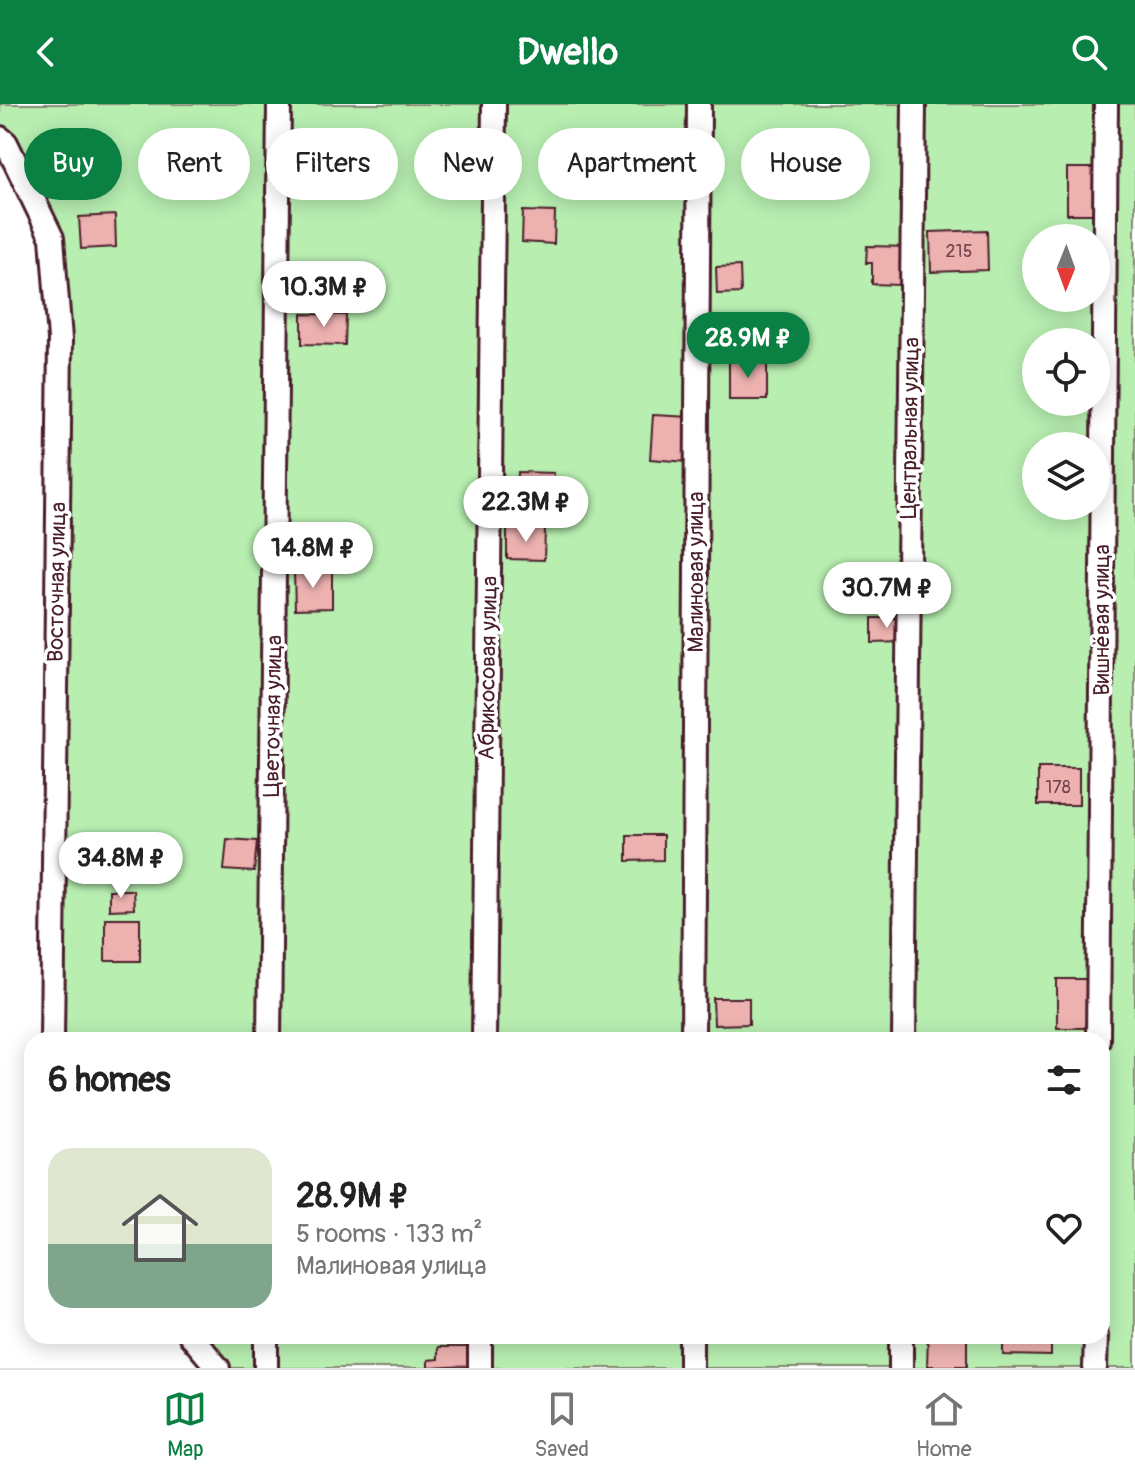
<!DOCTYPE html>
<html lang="en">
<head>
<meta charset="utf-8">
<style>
	:root { --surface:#fff; --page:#f6f6f6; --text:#222; --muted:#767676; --line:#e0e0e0; --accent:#0b8043 }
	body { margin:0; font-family:Pangolin,sans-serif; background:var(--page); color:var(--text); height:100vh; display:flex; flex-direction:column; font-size:30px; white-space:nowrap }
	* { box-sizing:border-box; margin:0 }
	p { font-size:26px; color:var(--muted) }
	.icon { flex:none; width:44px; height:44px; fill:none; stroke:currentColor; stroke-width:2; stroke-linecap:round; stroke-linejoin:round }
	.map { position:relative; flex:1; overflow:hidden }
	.details { position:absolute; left:24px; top:928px; width:1086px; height:312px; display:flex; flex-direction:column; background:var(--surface); border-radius:24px; box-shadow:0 4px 20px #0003 }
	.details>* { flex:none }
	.guide { position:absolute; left:24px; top:24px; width:1088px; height:72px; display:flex; gap:16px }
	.needle { width:52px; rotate:181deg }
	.controls { position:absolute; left:1022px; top:120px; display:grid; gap:16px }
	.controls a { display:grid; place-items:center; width:88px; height:88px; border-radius:50%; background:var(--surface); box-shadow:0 4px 20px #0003; font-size:40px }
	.price { position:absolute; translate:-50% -68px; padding:0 18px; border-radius:28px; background:#fff; color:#222; font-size:26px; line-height:52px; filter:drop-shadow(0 2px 4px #0008) }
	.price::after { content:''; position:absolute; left:50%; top:48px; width:24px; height:18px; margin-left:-12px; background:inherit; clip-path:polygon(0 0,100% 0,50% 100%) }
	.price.current { background:var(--accent); color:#fff }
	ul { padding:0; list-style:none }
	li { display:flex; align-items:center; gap:24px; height:200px; padding:0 24px }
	li span { display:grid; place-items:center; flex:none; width:224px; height:160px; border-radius:24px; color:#555 }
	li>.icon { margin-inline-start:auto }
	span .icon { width:96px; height:96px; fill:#fffc; stroke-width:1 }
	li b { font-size:34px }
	h2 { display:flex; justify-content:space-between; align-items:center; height:96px; padding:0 24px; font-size:34px }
	.chip { padding:0 28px; border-radius:36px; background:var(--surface); box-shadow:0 4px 20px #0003; font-size:28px; line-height:72px }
	.chip.current { background:var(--accent); color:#fff }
	header { display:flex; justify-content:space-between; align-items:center; height:104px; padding:0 24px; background:var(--accent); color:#fff; font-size:36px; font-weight:700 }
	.menu { display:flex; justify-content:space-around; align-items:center; height:112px; border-top:2px solid var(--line); background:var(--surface); font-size:22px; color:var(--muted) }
	.menu a { display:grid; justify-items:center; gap:4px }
	.menu .current { color:var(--accent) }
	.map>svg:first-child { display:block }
</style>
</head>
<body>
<header><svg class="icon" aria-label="back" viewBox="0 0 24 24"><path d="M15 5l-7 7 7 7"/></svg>Dwello<svg class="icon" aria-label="search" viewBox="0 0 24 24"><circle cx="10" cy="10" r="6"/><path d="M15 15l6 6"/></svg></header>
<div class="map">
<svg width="1135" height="1264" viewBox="0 0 1135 1264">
	<rect width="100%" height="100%" fill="#fff"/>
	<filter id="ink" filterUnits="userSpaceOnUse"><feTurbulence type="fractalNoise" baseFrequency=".0125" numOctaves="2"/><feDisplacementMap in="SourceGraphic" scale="16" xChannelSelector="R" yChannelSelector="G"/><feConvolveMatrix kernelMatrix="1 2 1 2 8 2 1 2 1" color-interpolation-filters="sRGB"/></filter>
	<g filter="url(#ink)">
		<path fill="#b8efb1" stroke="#81876e" stroke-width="2" fill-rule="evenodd" d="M0,0H1135V1264H218L191,1232H1102V936H52V134L0,34ZM1036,134H1096V194H1036ZM1036,238H1096V298H1036ZM1036,342H1096V402H1036Z"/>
		<path fill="#edb2b0" stroke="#4a1f2b" stroke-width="2" d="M422,45H450V65H422Z
			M656,60L692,61V91H656Z
			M1067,64H1095V110H1067Z
			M523,107L555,108L554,140L522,138Z
			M115,111L116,143L81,145L79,113Z
			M987,126L988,166L931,168L930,128Z
			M867,142L909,143L908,160L900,159V181L872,180V159H866Z
			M740,162L741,189L717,190L716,163Z
			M302,210L346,211L345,241L302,240Z
			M729,255H767V296H729Z
			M653,311L691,313L688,358L650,355Z
			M518,368L554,369V393L517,392Z
			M507,424L545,425L544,456L507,455Z
			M332,467V504L295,505L294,468Z
			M872,514H901L902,538L872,539Z
			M1038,664H1079V701H1038Z
			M627,731H663V756L627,757Z
			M227,735L257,737L254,768L224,766Z
			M109,786H133L134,805L109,806Z
			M105,814H140V857H105Z
			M1057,875H1092L1091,924H1057Z
			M713,894H749V920L714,921Z
			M928,1232L967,1233V1262H927Z
			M1003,1232H1051V1252L1003,1251Z
			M438,1243H467V1262L428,1264V1256L438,1255Z"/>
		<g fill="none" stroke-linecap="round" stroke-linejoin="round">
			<defs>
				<path id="minor" d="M0,34L6,39L52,134L60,235L52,936
					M269,936L279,0
					M484,936L494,0
					M693,936L699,0
					M904,936L914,0
					M1098,936L1106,0
					M191,1232L218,1264
					M266,1264V1232
					M480,1264V1232
					M691,1264V1232
					M901,1264V1232
					M1095,1264L1096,1232"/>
			</defs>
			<use href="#minor" stroke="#4a1f2b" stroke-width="28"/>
			<use href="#minor" stroke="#fff" stroke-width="22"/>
		</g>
	</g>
	<g text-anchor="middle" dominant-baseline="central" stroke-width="7" stroke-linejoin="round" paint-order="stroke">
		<g font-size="18" fill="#73444c">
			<text x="959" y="147">215</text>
			<text x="1058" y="683">178</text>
		</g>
		<g font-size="22" fill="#4a1f2b" stroke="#fff">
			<text transform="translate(910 324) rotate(-89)">Центральная улица</text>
			<text transform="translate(696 468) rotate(-90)">Малиновая улица</text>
			<text transform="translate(57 478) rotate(-89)">Восточная улица</text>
			<text transform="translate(1102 516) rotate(-90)">Вишнёвая улица</text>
			<text transform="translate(488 564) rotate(-89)">Абрикосовая улица</text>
			<text transform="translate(273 612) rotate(-89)">Цветочная улица</text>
		</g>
	</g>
</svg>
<div class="controls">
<a><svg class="needle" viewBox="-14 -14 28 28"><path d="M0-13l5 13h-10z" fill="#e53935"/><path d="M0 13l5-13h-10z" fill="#767676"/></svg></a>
<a><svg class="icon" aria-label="locate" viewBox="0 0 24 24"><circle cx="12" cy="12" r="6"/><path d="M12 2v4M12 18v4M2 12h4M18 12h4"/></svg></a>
<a><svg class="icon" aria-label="layers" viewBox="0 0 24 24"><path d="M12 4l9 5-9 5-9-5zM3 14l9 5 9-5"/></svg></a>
</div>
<b class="price" style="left:324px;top:225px">10.3M ₽</b>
<b class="price current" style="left:748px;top:276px">28.9M ₽</b>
<b class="price" style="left:526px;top:440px">22.3M ₽</b>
<b class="price" style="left:313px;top:486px">14.8M ₽</b>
<b class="price" style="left:887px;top:526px">30.7M ₽</b>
<b class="price" style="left:121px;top:796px">34.8M ₽</b>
<div class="guide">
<a class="chip current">Buy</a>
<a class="chip">Rent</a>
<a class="chip">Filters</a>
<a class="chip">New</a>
<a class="chip">Apartment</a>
<a class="chip">House</a>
</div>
<section class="details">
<h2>6 homes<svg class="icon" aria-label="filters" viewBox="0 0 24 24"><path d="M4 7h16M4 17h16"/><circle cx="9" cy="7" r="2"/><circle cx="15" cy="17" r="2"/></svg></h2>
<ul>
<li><span style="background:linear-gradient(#dfe7d0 60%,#7fa58c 0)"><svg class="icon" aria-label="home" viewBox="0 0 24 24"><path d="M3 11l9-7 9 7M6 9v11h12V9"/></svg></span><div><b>28.9M ₽</b><p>5 rooms · 133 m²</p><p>Малиновая улица</p></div><svg class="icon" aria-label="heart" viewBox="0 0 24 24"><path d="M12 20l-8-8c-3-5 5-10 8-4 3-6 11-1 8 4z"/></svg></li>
</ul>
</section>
</div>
<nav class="menu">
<a class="current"><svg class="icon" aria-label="map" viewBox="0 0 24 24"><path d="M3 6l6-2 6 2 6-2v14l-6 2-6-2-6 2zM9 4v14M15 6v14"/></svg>Map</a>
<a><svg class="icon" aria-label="saved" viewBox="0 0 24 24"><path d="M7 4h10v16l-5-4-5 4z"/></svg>Saved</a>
<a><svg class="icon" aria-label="home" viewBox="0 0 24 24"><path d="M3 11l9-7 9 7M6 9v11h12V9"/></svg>Home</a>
</nav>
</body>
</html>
